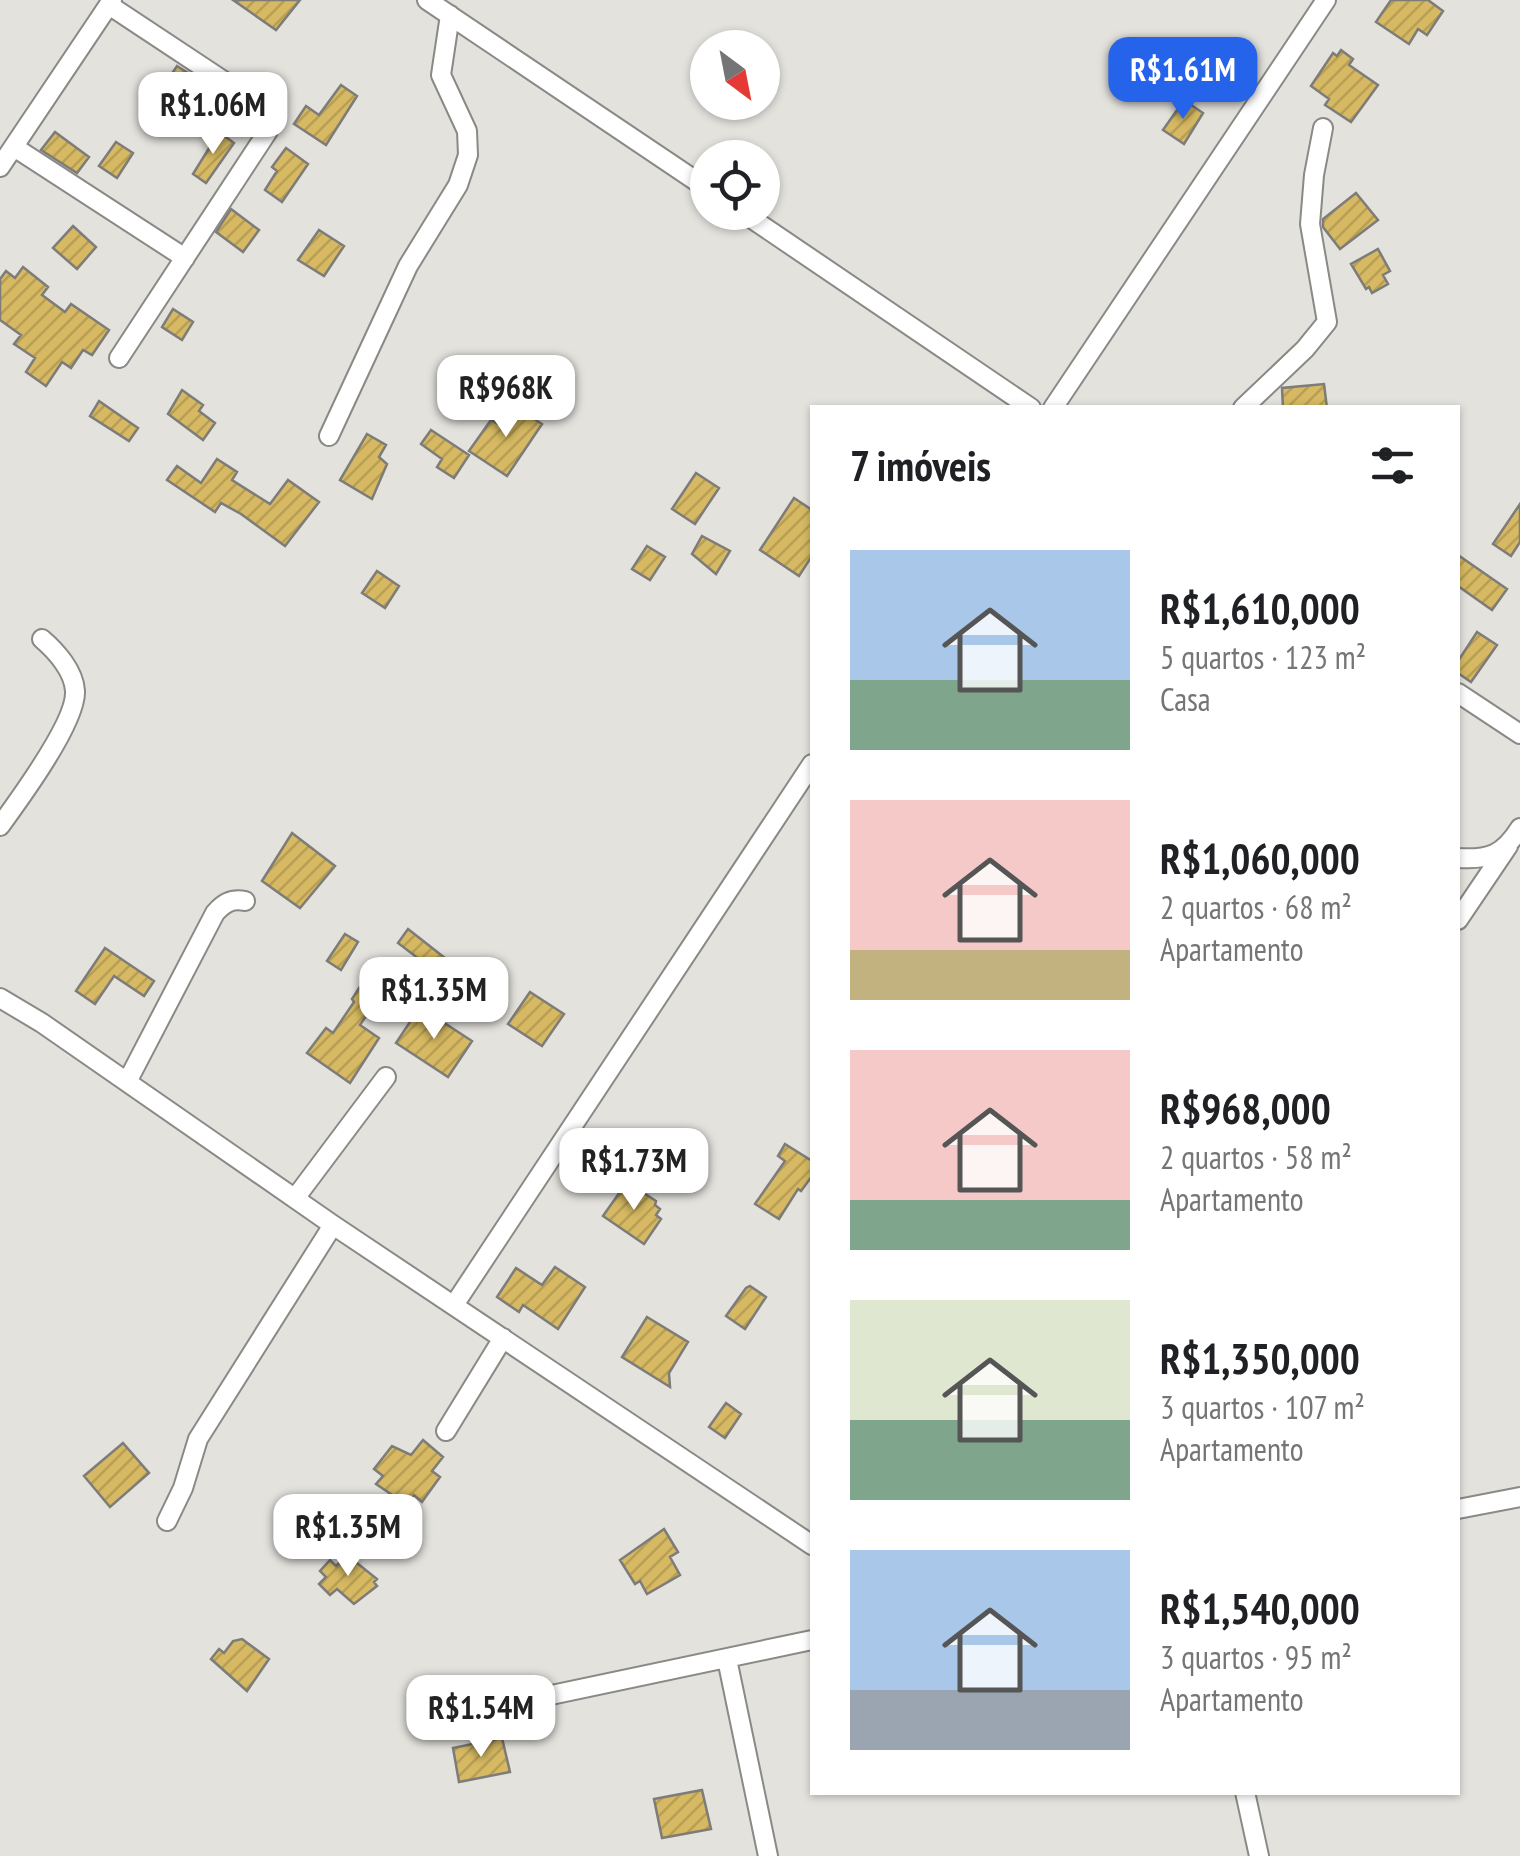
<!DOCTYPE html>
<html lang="pt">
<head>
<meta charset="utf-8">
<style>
	:root { --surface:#fff; --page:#f6f6f6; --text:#202124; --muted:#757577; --accent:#2563eb }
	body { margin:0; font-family:"PT Sans Narrow",sans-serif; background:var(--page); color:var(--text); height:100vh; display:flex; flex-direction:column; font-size:38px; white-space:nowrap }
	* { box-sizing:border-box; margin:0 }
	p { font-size:32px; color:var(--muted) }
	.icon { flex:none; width:55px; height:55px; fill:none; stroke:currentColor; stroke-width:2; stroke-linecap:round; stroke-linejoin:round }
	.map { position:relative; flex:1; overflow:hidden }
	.panel { position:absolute; left:810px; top:405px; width:650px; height:1390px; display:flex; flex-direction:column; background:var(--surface); border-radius:0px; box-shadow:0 2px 8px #0004 }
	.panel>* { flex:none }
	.needle { width:65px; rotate:148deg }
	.controls { position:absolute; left:690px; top:30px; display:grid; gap:20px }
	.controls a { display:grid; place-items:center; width:90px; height:90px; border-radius:50%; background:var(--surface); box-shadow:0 2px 8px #0004; font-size:50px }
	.price { position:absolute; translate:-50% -85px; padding:0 22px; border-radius:20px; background:#fff; color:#222; font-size:32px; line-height:65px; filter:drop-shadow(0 2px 5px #0008) }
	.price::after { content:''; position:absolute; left:50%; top:60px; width:30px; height:22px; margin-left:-15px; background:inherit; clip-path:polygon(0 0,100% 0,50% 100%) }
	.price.selected { background:var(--accent); color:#fff }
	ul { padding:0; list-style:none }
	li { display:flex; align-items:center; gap:30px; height:250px; padding:0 40px }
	li span { display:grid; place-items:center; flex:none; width:280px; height:200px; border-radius:0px; color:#555 }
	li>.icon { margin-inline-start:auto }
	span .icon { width:120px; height:120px; fill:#fffc; stroke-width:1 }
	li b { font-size:42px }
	h2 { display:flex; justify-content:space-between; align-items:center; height:120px; padding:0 40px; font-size:42px }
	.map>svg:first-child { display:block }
</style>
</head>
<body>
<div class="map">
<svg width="1520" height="1856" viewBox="0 0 1520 1856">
	<defs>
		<pattern id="building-hatch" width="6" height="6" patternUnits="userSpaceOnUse" patternTransform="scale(2.5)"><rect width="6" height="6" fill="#d6b962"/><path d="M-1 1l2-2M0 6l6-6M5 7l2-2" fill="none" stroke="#b79f54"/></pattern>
	</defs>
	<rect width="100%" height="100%" fill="#e3e2dd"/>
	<path fill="url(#building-hatch)" stroke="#7d7c78" stroke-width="2.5" d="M233,0H300L276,30Z
		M1391,0H1428L1443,11L1427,35L1418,29L1409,44L1376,22Z
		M1341,50L1353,59L1349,65L1378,85L1351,122L1325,105L1329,99L1311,86L1333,53L1337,56Z
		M177,66L196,78L192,84L229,112L211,136L189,120L192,116L160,92Z
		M341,85L357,96L326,145L294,124L306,106L319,115Z
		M1184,100L1203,113L1184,144L1163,130Z
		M55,132L89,157L77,173L41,150Z
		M219,132L234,143L206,183L193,174Z
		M116,142L133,153L117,178L99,166Z
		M286,148L308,164L282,202L265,190L277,171L272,167Z
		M1356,193L1378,220L1340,249L1323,227V219Z
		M231,209L259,230L243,252L216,232Z
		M73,226L96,247L77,269L53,248Z
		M319,230L344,246L324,276L298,260Z
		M1378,249L1390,271L1383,275L1388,284L1372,293L1369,287L1366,289L1351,264Z
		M23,267L48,287L42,295L65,312L71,304L109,330L92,355L83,350L71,368L62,362L46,386L26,372L35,358L14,344L21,335L0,320V279L6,271L15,278Z
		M173,309L193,322L182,340L162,327Z
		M1324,384L1327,408H1283L1282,388Z
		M182,390L203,405L199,411L215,423L203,440L168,414Z
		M99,401L138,428L129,441L90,416Z
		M511,404L542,424L507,476L469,451L491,420L498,424Z
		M431,430L469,455L454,478L437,467L442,459L421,444Z
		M367,434L386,445L379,457L387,464L372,499L340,480Z
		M217,459L237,472L232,480L270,504L288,480L319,502L285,546L241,514L221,503L215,512L167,480L177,466L201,483Z
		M696,473L719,488L695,524L672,509Z
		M794,498L812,510V556L799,576L760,550Z
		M1520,504V542L1511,556L1493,544Z
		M702,536L730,551L716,574L692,554Z
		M647,546L665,557L650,580L632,569Z
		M1458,555L1507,589L1492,610L1458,586Z
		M377,571L399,586L385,608L362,593Z
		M1477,632L1497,645L1471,682L1458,673V661Z
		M292,833L335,866L300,908L262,881Z
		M408,929L450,962L440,975L398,943Z
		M345,934L358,942L341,970L327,961Z
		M105,948L154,981L144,996L114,976L95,1004L76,991Z
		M359,988L377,1000L360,1025L379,1038L350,1083L307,1053L326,1028L333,1033L354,1002L352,999Z
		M530,992L564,1014L542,1046L508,1024Z
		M420,1007L472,1041L448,1077L396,1043Z
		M785,1144L812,1161V1176L801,1191L798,1189L779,1219L755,1204L785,1161L778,1156Z
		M627,1182L656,1201L655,1205L660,1209L656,1215L661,1219L644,1244L603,1216Z
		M555,1267L585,1287L558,1329L523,1305L519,1312L497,1297L516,1268L542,1285Z
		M750,1286L766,1297L745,1329L726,1316L746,1288Z
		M647,1317L688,1342L669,1373L670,1387L622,1357Z
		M726,1403L741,1414L725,1438L709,1427Z
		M423,1440L443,1457L432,1471L440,1477L422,1502L414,1495L407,1505L376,1484L383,1476L374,1469L392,1446L411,1455Z
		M123,1443L149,1473L110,1507L84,1476Z
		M664,1529L678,1552L670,1557L680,1575L647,1594L640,1581L635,1584L620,1560Z
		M347,1555L377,1579L374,1582L377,1586L354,1604L337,1589L330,1595L319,1584L326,1577L320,1571L330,1560L336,1566Z
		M242,1639L269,1659L247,1691L211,1659L219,1649L224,1653L233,1641Z
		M502,1738L510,1772L459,1782L453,1748Z
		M702,1790L711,1829L662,1838L654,1799Z"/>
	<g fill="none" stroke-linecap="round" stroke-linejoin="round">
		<defs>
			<path id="minor" d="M427,0L708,189
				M109,5L260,105L267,117L268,131L119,358
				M14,147L185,258
				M0,167L112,0
				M742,212L1031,408
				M1053,408L1326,0
				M1243,408L1305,349L1327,322L1310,224L1314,175L1323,128
				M329,436L408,266L458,185L468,155L467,131L441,75L450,15
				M1458,693L1520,734
				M0,826C19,800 77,721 75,691C74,671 56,651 42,639
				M1458,858C1489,860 1503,855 1520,828
				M1458,920L1508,846
				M0,998L42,1023L333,1225L812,1545
				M127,1082L215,913C223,904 231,898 245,901
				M296,1197L386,1077
				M454,1305L812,764
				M446,1431L503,1338
				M1458,1509L1520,1497
				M167,1521L183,1488L198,1439L333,1225
				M727,1659L768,1856
				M447,1717L812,1640
				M1245,1792L1259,1856"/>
		</defs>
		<use href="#minor" stroke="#8b8985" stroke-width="22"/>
		<use href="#minor" stroke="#fff" stroke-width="18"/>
	</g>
</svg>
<div class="controls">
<a><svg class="needle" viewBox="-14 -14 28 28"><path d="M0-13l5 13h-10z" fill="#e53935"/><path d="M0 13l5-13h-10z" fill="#757577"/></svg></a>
<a><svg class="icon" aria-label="locate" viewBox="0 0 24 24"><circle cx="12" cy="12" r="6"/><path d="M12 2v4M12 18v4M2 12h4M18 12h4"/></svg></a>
</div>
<b class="price selected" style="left:1183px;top:122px">R$1.61M</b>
<b class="price" style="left:213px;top:157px">R$1.06M</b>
<b class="price" style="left:506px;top:440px">R$968K</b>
<b class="price" style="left:434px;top:1042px">R$1.35M</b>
<b class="price" style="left:634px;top:1213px">R$1.73M</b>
<b class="price" style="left:348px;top:1579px">R$1.35M</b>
<b class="price" style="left:481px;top:1760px">R$1.54M</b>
<section class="panel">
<h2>7 imóveis<svg class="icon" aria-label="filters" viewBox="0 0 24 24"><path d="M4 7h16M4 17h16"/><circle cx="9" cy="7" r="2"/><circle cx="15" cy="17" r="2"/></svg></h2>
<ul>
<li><span style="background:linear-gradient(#a9c7e8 65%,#7fa58c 0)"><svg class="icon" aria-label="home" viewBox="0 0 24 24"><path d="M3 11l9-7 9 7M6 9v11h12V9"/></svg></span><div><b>R$1,610,000</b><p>5 quartos · 123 m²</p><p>Casa</p></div></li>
<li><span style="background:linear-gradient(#f6c9c9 75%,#c2b280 0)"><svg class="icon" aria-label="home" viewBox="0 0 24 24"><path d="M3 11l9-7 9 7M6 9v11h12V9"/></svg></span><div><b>R$1,060,000</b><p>2 quartos · 68 m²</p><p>Apartamento</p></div></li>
<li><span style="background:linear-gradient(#f6c9c9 75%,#7fa58c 0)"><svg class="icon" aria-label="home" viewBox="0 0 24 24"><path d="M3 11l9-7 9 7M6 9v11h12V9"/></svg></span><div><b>R$968,000</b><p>2 quartos · 58 m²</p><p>Apartamento</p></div></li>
<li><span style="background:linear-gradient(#dfe7d0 60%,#7fa58c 0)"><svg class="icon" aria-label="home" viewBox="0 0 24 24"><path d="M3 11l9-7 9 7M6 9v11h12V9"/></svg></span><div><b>R$1,350,000</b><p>3 quartos · 107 m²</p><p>Apartamento</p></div></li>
<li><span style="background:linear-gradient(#a9c7e8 70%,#9aa5b1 0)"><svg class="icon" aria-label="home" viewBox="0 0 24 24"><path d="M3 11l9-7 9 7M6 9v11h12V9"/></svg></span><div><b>R$1,540,000</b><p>3 quartos · 95 m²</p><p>Apartamento</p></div></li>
</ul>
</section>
</div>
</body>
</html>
